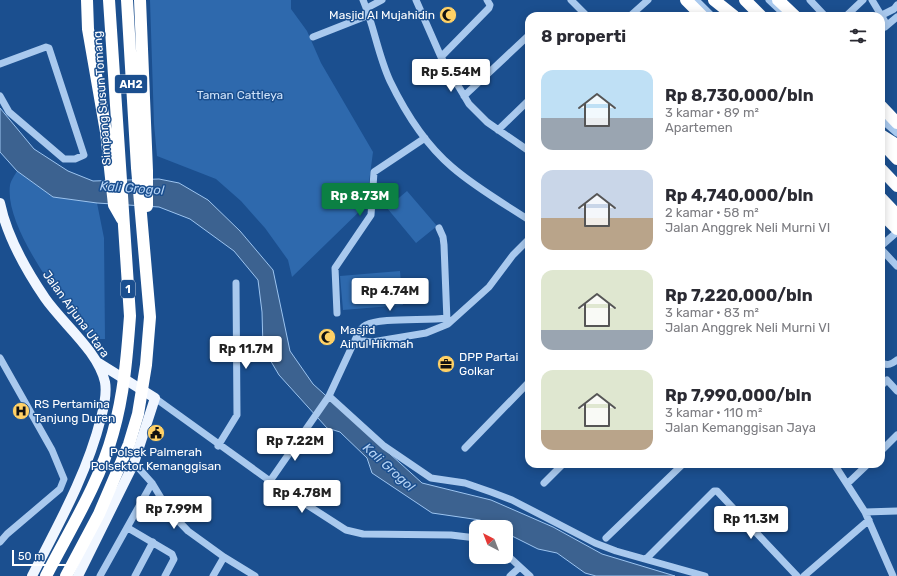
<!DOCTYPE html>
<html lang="id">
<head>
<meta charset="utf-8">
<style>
	:root { --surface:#fff; --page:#f7f7f7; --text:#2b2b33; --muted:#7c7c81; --accent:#0b8043 }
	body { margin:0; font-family:Rubik,sans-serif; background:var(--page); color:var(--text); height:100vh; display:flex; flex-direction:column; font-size:15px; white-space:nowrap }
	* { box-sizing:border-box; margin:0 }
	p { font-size:13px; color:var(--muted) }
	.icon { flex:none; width:22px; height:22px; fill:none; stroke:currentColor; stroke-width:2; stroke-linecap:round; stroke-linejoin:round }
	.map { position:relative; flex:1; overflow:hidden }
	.details { position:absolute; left:525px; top:12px; width:360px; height:456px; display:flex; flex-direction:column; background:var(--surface); border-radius:12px; box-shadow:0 2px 10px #0003 }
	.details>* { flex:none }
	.needle { width:26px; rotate:318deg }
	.controls { position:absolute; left:469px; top:520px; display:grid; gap:8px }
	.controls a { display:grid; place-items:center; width:44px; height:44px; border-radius:8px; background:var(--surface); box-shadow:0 2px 10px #0003; font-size:20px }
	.scale { position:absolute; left:12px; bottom:10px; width:66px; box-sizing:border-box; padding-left:4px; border:2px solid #fff; border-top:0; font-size:11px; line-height:14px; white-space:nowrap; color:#fff; -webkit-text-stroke:3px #1b4f8f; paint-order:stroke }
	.price { position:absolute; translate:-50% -34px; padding:0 9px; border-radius:4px; background:#fff; color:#222; font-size:13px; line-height:26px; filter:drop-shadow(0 1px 2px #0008) }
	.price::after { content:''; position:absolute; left:50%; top:24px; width:12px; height:9px; margin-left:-6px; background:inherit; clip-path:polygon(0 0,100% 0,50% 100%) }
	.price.current { background:var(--accent); color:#fff }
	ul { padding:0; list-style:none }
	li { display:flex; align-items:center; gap:12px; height:100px; padding:0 16px }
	li span { display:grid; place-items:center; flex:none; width:112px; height:80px; border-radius:12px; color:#555 }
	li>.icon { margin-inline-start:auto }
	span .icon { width:48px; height:48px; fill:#fffc; stroke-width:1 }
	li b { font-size:17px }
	h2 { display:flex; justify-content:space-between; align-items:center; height:48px; padding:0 16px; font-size:17px }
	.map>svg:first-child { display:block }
</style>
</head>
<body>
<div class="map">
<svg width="897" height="576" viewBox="0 0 897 576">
	<rect width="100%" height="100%" fill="#1b4f8f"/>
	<path fill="#2e69ad" d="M150,0H291V9L307,31L321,63L373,152L366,205L292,277L288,260L265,228L241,201L216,179L157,156L154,124Z
		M17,171L53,197L97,203L104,238L105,339H91C65,304 4,229 10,185C11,180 15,175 17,171Z
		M407,191L437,226L416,243L387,208Z
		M400,271L403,305L343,310L340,276Z"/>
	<path fill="#3c6290" stroke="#9cc4f0" d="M0,108L34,149L68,171L93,181L159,179L179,183L208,200L240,231L273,270L290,351L313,384L422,483L491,500L553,527L602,554L675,576H596L585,573L557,553L538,549L506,533V527H493L480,520L432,513L372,473L367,458L340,432L327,428L279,375L263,348L262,312L258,280L234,251L190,219L159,207L97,203L53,197L17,171L0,152Z"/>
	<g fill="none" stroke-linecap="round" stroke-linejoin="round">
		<path stroke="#a9c9ee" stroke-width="7" d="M363,0C374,26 378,55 390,81C405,112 425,144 452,167C475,187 503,203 529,220
			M416,0L441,57L469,104L487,122L529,151
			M571,0L587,16
			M696,0L712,16
			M769,0L786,16
			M810,0L825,16
			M872,0L887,25
			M367,8L382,0
			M882,15L894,9L897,5
			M630,16L648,0
			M846,16L863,0
			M885,27L897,17
			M313,37L369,15
			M441,57L489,8L490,5L487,0
			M0,64L46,47L49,48L84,155L75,159H64L9,112L0,96
			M464,96L529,35
			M881,119L897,133
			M498,130L529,100
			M439,228L443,237L444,245L447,321
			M881,246L897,232
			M881,249L897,266
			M337,313L335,268L371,215L374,172L425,138
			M355,340C358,334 360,328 366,325C380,317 427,321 447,318
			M0,358L52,450L64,479L60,489L7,534L0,542
			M881,363C888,366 892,364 897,360
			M881,386L887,380L897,391
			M329,396L384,446L431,478L465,483L491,492L512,500L595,543L616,551L705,576
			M155,398L270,481L346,530L363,534L451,535L476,538
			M218,446L237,415L236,283
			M465,448L529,382
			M881,451L897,435
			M134,463L152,483L169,511L188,531L224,557L255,576
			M834,464L865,512L893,576
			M270,481L329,396L355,340L372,342L426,333L448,324L489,287L513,255L529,239
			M544,483L563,464
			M848,483L868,464
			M865,512L897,511
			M128,528L172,554L174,559L165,576
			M606,538L683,464
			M506,554L530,576
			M646,559L714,491H717L797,576
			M100,576L152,483
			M135,576L153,542
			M213,576L224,557
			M510,576L520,567
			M804,576L869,520"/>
		<path stroke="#f0f6ff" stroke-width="10" d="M0,203C7,237 26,270 45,298C63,324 98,351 105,382C107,393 104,407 101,418C87,474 58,525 32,576
			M78,576L134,463L155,398L97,362"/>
		<path stroke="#fff" stroke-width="12" d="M87,0L88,29L106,132L114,205L122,219
			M140,0L147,171V206
			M686,0L702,16
			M714,0L734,16
			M745,0L761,16
			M778,0L795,16
			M881,106L897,123
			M881,135L897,145
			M881,142L897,159
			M881,169L897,186
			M881,198L897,215
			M881,213L897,229
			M46,576C69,531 100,482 113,433C124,394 127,356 130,316L109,0
			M66,576L99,514L129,444L138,414L146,365L150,317L137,168L127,0"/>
	</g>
	<defs>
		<symbol id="mosque-disc" viewBox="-11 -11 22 22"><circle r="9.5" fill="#ffd166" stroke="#1b4f8f"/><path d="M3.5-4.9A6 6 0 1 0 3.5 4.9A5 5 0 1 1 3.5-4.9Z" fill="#111"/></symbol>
		<symbol id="office-disc" viewBox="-11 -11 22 22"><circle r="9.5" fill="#ffd166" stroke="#1b4f8f"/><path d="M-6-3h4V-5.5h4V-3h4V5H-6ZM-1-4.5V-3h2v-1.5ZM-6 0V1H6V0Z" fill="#111"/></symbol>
		<symbol id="hospital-disc" viewBox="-11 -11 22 22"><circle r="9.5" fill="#ffd166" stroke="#1b4f8f"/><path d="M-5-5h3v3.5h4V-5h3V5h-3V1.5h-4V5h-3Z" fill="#111"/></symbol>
		<symbol id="civic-disc" viewBox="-11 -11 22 22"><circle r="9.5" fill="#ffd166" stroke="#1b4f8f"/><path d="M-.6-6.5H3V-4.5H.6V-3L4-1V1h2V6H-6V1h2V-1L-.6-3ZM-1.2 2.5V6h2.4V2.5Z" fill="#111"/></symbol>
	</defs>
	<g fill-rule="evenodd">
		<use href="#mosque-disc" x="438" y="5" width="20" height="20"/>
		<use href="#mosque-disc" x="317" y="327" width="20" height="20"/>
		<use href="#office-disc" x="436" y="354" width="20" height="20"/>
		<use href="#hospital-disc" x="11" y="401" width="20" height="20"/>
		<use href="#civic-disc" x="146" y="423" width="20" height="20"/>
	</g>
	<g text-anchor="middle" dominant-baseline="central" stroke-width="3" stroke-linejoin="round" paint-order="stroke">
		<g fill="#1b4f8f" stroke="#bbcadd" stroke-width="1">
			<rect x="115" y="75" width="32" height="18" rx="3"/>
			<rect x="121" y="280" width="14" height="18" rx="3"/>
		</g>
		<g font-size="11" font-weight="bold" fill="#fff">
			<text x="131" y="84">AH2</text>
			<text x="128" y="289">1</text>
		</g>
		<g font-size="12" fill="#fff" stroke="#1b4f8f" text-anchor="start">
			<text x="435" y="15" text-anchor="end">Masjid Al Mujahidin</text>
			<text x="340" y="330">Masjid<tspan x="340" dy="14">Ainul Hikmah</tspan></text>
			<text x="459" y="357">DPP Partai<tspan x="459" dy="14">Golkar</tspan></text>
			<text x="34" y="404">RS Pertamina<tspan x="34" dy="14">Tanjung Duren</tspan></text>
			<text x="156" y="452" text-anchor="middle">Polsek Palmerah<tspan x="156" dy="14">Polsektor Kemanggisan</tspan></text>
		</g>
		<g font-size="12" fill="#cfe3fa" stroke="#1b4f8f">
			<text x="240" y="95">Taman Cattleya</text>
		</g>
		<g font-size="12" fill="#fff" stroke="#1b4f8f">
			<text transform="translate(102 98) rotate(-94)">Simpang Susun Tomang</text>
			<text transform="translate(76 314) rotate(54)">Jalan Arjuna Utara</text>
		</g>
		<g font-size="13" font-style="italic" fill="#b5d3f5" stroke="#1b4f8f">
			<text transform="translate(132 188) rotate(4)">Kali Grogol</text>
			<text transform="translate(389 467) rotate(42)">Kali Grogol</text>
		</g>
	</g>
</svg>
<div class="controls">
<a><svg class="needle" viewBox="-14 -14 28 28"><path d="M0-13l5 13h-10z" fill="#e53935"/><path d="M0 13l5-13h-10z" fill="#7c7c81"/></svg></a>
</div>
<div class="scale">50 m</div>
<b class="price" style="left:451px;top:93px">Rp 5.54M</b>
<b class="price current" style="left:360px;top:217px">Rp 8.73M</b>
<b class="price" style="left:390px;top:312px">Rp 4.74M</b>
<b class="price" style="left:246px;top:370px">Rp 11.7M</b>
<b class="price" style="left:295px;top:462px">Rp 7.22M</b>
<b class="price" style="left:302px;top:514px">Rp 4.78M</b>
<b class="price" style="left:174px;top:530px">Rp 7.99M</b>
<b class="price" style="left:751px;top:540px">Rp 11.3M</b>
<section class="details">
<h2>8 properti<svg class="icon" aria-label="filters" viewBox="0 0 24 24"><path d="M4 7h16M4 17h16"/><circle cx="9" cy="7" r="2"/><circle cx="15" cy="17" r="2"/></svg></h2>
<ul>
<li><span style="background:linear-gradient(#bfe0f5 60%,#9aa5b1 0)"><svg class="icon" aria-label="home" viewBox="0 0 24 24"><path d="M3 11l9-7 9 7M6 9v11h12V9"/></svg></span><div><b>Rp 8,730,000/bln</b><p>3 kamar · 89 m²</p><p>Apartemen</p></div></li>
<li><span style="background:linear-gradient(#c9d6e8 60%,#b9a48a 0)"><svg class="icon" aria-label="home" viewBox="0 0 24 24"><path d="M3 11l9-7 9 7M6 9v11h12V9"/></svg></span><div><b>Rp 4,740,000/bln</b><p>2 kamar · 58 m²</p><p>Jalan Anggrek Neli Murni VI</p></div></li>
<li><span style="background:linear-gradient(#dfe7d0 75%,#9aa5b1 0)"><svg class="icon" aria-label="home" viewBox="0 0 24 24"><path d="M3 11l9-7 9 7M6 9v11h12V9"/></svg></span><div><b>Rp 7,220,000/bln</b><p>3 kamar · 83 m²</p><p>Jalan Anggrek Neli Murni VI</p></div></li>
<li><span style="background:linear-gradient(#dfe7d0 75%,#b9a48a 0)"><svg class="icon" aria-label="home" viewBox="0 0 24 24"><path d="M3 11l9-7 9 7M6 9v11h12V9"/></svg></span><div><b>Rp 7,990,000/bln</b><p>3 kamar · 110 m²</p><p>Jalan Kemanggisan Jaya</p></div></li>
</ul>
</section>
</div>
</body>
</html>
